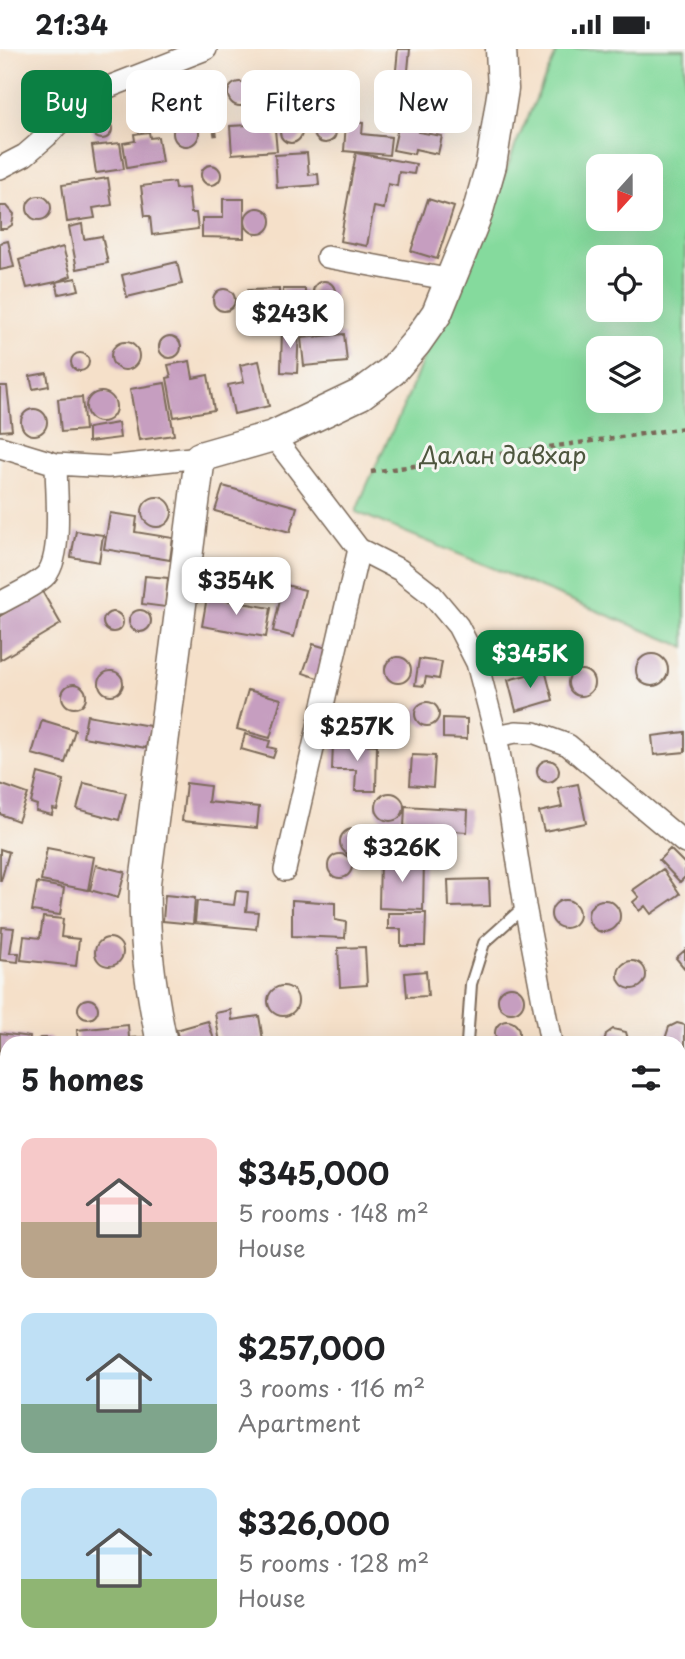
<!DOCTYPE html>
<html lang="en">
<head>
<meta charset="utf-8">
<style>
	:root { --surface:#fff; --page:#f2f2f2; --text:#202124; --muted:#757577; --accent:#0b8043 }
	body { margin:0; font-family:"Playpen Sans",sans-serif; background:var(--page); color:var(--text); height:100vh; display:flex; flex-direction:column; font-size:26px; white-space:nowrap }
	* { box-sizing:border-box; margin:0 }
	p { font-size:23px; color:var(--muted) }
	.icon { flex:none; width:38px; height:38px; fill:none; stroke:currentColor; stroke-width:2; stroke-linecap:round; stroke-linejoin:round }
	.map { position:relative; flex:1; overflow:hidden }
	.side { position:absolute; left:0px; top:987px; width:686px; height:623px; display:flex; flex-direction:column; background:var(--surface); border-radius:21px 21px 0 0; box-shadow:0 7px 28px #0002 }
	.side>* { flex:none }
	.hud { position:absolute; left:21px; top:21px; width:644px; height:63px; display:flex; gap:14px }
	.needle { width:46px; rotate:201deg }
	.controls { position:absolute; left:586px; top:105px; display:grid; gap:14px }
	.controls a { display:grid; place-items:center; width:77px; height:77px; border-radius:14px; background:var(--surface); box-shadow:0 7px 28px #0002; font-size:35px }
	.price { position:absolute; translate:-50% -60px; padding:0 16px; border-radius:14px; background:#fff; color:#222; font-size:23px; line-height:46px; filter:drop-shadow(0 2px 4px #0008) }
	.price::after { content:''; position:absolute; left:50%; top:42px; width:21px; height:16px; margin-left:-10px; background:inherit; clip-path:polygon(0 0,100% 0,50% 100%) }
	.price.active { background:var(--accent); color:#fff }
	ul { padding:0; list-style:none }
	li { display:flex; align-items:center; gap:21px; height:175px; padding:0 21px }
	li span { display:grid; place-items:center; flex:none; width:196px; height:140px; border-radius:14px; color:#555 }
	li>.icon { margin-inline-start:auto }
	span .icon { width:84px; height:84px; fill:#fffc; stroke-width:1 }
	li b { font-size:30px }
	h2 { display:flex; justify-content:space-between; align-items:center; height:84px; padding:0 21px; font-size:30px }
	.chip { padding:0 24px; border-radius:14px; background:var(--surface); box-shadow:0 7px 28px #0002; font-size:24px; line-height:63px }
	.chip.active { background:var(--accent); color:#fff }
	.status { display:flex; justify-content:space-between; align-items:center; height:49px; padding:0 35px; background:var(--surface); direction:ltr }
	.status svg { height:19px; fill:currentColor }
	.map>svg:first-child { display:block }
</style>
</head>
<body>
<div class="status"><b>21:34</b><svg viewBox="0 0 49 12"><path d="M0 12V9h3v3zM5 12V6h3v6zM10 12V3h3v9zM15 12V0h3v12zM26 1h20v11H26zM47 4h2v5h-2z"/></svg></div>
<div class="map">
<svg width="685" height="1610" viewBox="0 0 685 1610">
	<rect width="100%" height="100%" fill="#f6f6f2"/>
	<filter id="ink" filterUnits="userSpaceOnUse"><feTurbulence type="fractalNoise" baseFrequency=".0143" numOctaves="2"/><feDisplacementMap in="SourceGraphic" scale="14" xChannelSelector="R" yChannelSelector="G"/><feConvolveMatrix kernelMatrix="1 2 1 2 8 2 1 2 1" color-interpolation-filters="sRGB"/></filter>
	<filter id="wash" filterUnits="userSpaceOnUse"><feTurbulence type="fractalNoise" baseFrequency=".00686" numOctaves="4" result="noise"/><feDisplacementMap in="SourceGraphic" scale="28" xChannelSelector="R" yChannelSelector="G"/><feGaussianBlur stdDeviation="1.57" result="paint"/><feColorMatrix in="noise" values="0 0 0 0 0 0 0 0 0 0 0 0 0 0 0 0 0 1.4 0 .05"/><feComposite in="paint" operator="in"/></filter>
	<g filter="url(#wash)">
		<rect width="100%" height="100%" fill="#f5e0c9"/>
		<path fill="#85da9d" stroke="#60825e" stroke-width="2" fill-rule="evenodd" d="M558,0H685V598L356,463C375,412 404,364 422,312L503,130L516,95ZM598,117H651V170H598ZM598,208H651V261H598ZM598,299H651V352H598Z"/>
		<g id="blocks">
			<path fill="#c69ec0" d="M398,0H410L406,43L394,42Z
				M228 45a12 12 0 1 1 24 0a12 12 0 1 1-24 0Z
				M432,42L459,46L455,78L427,74Z
				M92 80a10 10 0 1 1 20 0a10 10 0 1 1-20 0Z
				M173 84a13 13 0 1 1 26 0a13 13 0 1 1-26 0Z
				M280 83a11 11 0 1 1 22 0a11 11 0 1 1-22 0Z
				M314 83a11 11 0 1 1 22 0a11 11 0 1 1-22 0Z
				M346,73L363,74L362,85L391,88L389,106L344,102Z
				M399,74L419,78L418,83L442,87L438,105L415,100L414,105L393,101Z
				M267,75V81H275L277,102L232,105L230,77Z
				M149,83L150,89L158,88L162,113L127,119L123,94L135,92L134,85Z
				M120,94L124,120L96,124L92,97Z
				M307,104L309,126L318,125L319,136L277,139L275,106Z
				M356,104L416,115L414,125L399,123L397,137L388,135L384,160L374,158L367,197L340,192Z
				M201 126a10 10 0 1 1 20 0a10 10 0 1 1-20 0Z
				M108,129L112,156L93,159L95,169L67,173L62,136Z
				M174,133L175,140L188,139L191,164H196L198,180L152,186L150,167H145L141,137Z
				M27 159a12 12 0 1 1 24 0a12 12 0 1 1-24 0Z
				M223,150H244V189L202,188V169H223Z
				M428,150L454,158L437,210L411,202Z
				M0,157H7L14,165L12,176L6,180H0Z
				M245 172a13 13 0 1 1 26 0a13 13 0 1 1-26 0Z
				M82,175L84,190L102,187L108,214L77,220L69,178Z
				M8,192L14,218L0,221V194Z
				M63,198L71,227L56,233L76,229L79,241L59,245L56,233L27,239L19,211Z
				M177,213L182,235L127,248L122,226Z
				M313 243a11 11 0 1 1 22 0a11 11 0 1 1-22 0Z
				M279,240V276H249L248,241Z
				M283,240H305V268L283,267Z
				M213 251a11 11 0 1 1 22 0a11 11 0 1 1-22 0Z
				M282,278L299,279L297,324L281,323Z
				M344,285L347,313L304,317L301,289Z
				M159 298a11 11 0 1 1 22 0a11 11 0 1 1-22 0Z
				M111 307a14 14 0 1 1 28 0a14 14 0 1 1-28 0Z
				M71 313a9 9 0 1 1 18 0a9 9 0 1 1-18 0Z
				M190,312L193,329L208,326L214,361L174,368L167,329L171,328L168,316Z
				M259,312L269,357L234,365L228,336L244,333L240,316Z
				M47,324L49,337L33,340L30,327Z
				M165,334L174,386L139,391L130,340Z
				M0,337H7L12,381L0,382Z
				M86 358a15 15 0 1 1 30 0a15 15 0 1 1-30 0Z
				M82,348L85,381L61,383L58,350Z
				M21 373a13 13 0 1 1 26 0a13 13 0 1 1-26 0Z
				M118,374L120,389L88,393V379Z
				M223,437L297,458L290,483L215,462Z
				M142 463a15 15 0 1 1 30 0a15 15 0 1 1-30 0Z
				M110,464L137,468L135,483L173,489L170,511L104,500Z
				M76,482L103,486L99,513L71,508Z
				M145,527L168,529L165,558L142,555Z
				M267,531L305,541L294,588L273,582L280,551L263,547Z
				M42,542L61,575L0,611V567Z
				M207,548L271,559L266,588L202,577Z
				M129 572a11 11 0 1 1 22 0a11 11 0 1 1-22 0Z
				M103 573a10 10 0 1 1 20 0a10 10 0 1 1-20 0Z
				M527 595a10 10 0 1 1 20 0a10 10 0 1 1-20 0Z
				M313,595L330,600L320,630L303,624Z
				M636 621a16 16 0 1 1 32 0a16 16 0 1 1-32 0Z
				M385 621a13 13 0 1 1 26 0a13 13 0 1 1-26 0Z
				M419,610L442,613L439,630L426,628L424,637L415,636Z
				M545,621L553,651L516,662L508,631Z
				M568 634a13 13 0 1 1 26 0a13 13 0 1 1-26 0Z
				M99 634a12 12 0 1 1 24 0a12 12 0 1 1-24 0Z
				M62 647a12 12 0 1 1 24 0a12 12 0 1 1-24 0Z
				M248,641L281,650L270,689L237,680Z
				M415 665a12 12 0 1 1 24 0a12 12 0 1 1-24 0Z
				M347 675a12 12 0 1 1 24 0a12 12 0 1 1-24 0Z
				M87,666L150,677L146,699L83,688Z
				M443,669L467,670V690L443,689Z
				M42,671L75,681L65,714L32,705Z
				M685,683V703L654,706L652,687Z
				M245,685L270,692L268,698L276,700L273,709L241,700Z
				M333,694L377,696L376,742H355L356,721H332Z
				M412,706L435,707L433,738L410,736Z
				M537 722a11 11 0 1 1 22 0a11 11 0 1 1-22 0Z
				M38,724L64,731L57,761L53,760L52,766L36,762L37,756L31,754Z
				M84,734L126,744L119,771L77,760Z
				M186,734L210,737L208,753L259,758L257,779L182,772Z
				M0,735L28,745L18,772L0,765Z
				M578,735L586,774L544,782L539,763L562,758L558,739Z
				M376 758a14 14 0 1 1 28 0a14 14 0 1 1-28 0Z
				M405,757L468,761L467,783L404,779Z
				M340 793a13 13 0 1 1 26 0a13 13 0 1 1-26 0Z
				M47,799L94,808L88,841L41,832Z
				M0,800L9,803L1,832H0Z
				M670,800L685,815V828L680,833L659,811Z
				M328 817a12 12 0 1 1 24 0a12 12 0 1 1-24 0Z
				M380,809L424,810L423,861L379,859Z
				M96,816L125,823L118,849L90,841Z
				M663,820L680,845L651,865L645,857L639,862L633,853L639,848L633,841Z
				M489,830L490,857L449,858L448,831Z
				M37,834L64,839L60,866L32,862Z
				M236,842L248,843L246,862L258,863L256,880L195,874L197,852L234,856Z
				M165,846L195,849L193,875L163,872Z
				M292,851L335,854V871L346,873L345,889L292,887Z
				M588 867a16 16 0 1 1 32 0a16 16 0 1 1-32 0Z
				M551 865a14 14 0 1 1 28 0a14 14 0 1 1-28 0Z
				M388,864H426L425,897H401V880H388Z
				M43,868L63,870L61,888L79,890L76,917L21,911L24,887L40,889Z
				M2,878L14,879L10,904H19L18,913L0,911Z
				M95 903a14 14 0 1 1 28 0a14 14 0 1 1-28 0Z
				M365,898L367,936L340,938L338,899Z
				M685,901V920L676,909Z
				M618 926a14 14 0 1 1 28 0a14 14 0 1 1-28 0Z
				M426,922L428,947L407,948L405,924Z
				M268 952a15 15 0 1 1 30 0a15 15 0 1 1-30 0Z
				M498 951a13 13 0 1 1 26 0a13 13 0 1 1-26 0Z
				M78 960a10 10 0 1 1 20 0a10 10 0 1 1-20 0Z
				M231,961L232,971L259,967L263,991L220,994L215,964Z
				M495 984a12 12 0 1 1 24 0a12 12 0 1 1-24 0Z
				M208,972L215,994H180L176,981Z
				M677,974L685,976V1000L679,1002V994H666L665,990L669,978Z
				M128,976L129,989L148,988V994H78L77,981Z
				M613,980L626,983L629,994H604L606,985Z
				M0,984L30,988L29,994H7V1008L0,1007Z
				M40,989H49L56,994H34Z
				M685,1007V1027L679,1028V1009Z
				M679,1043L685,1046V1060L679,1064Z
				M7,1135V1163L0,1165V1136Z
				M7,1206V1240L0,1225V1209Z
				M685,1367V1397L679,1393V1378Z
				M0,1375L7,1389V1426L0,1429Z
				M679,1419L685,1423V1462L679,1458Z
				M685,1533V1565L679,1570V1538Z
				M162,1603H261L246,1610H165Z
				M334,1603H359L343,1610H338Z
				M396,1603H429L433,1610H381Z
				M562,1603H588L586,1610H564Z
				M631,1603H656L646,1610L641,1605L635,1608Z"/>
		</g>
	</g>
	<g filter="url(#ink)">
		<use href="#blocks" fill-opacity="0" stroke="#7c6a5a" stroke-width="2"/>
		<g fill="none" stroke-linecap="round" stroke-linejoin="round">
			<defs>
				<path id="lane" d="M467,994L471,935L484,894L525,857
					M679,1077L685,1073"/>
				<path id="street" d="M0,119L25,106L47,87L83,48L206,0
					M327,208L452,231
					M273,387L359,500L400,521L432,546L458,577L477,614L496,687L510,763L525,857L551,994
					M0,398L56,415L108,418L200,408
					M0,554C14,546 31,539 44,528C64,511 56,442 56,415
					M496,687L516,683L535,684L568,696L685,794
					M285,821L359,500
					M679,1219V1232
					M0,1487L7,1500
					M60,1603L63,1610"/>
				<path id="secondary" d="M162,994C151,942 143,888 145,834L200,408L273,387L361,345L392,322L416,294L437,264L477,165L491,116L503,40L501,0
					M0,1123H7
					M0,1585L7,1597"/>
			</defs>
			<use href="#lane" stroke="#7c6a5a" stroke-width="14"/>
			<use href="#street" stroke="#7c6a5a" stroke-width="24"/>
			<use href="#secondary" stroke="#7c6a5a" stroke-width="33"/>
			<path stroke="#7c6a5a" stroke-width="4.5" stroke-dasharray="5 5" stroke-linecap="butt" d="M206,23L216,89
				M371,423L685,379"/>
			<use href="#lane" stroke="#fff" stroke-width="10"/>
			<use href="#street" stroke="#fff" stroke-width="21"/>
			<use href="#secondary" stroke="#fff" stroke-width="30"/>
		</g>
	</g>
	<g text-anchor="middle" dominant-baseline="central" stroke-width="6" stroke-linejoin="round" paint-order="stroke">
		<g font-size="24" fill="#4e563e" stroke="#f6f6f2">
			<text x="503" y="405">Далан давхар</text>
		</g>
	</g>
</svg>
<div class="controls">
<a><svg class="needle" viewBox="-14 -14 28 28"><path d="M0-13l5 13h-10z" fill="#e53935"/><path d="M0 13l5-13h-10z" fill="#757577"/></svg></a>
<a><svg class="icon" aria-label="locate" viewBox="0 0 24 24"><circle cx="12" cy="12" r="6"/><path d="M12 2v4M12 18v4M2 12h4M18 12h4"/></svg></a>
<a><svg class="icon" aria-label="layers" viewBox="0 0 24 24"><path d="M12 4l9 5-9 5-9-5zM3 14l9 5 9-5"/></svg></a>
</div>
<b class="price" style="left:290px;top:301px">$243K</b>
<b class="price" style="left:236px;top:568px">$354K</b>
<b class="price active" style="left:530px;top:641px">$345K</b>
<b class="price" style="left:357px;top:714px">$257K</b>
<b class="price" style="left:402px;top:835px">$326K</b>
<div class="hud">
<a class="chip active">Buy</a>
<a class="chip">Rent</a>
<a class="chip">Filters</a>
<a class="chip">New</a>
</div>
<section class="side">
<h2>5 homes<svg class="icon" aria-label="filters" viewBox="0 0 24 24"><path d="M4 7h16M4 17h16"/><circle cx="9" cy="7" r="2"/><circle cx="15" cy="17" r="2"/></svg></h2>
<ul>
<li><span style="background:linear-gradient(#f6c9c9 60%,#b9a48a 0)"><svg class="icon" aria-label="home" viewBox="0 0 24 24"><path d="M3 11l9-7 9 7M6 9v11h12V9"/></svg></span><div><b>$345,000</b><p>5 rooms · 148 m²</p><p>House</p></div></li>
<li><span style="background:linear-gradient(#bfe0f5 65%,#7fa58c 0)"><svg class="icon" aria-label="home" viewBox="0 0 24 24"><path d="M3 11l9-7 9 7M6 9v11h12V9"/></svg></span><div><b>$257,000</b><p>3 rooms · 116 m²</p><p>Apartment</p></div></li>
<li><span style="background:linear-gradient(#bfe0f5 65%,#8fb573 0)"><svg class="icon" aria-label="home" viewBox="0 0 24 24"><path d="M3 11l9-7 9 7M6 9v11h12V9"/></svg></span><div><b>$326,000</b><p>5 rooms · 128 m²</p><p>House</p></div></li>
</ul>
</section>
</div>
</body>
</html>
